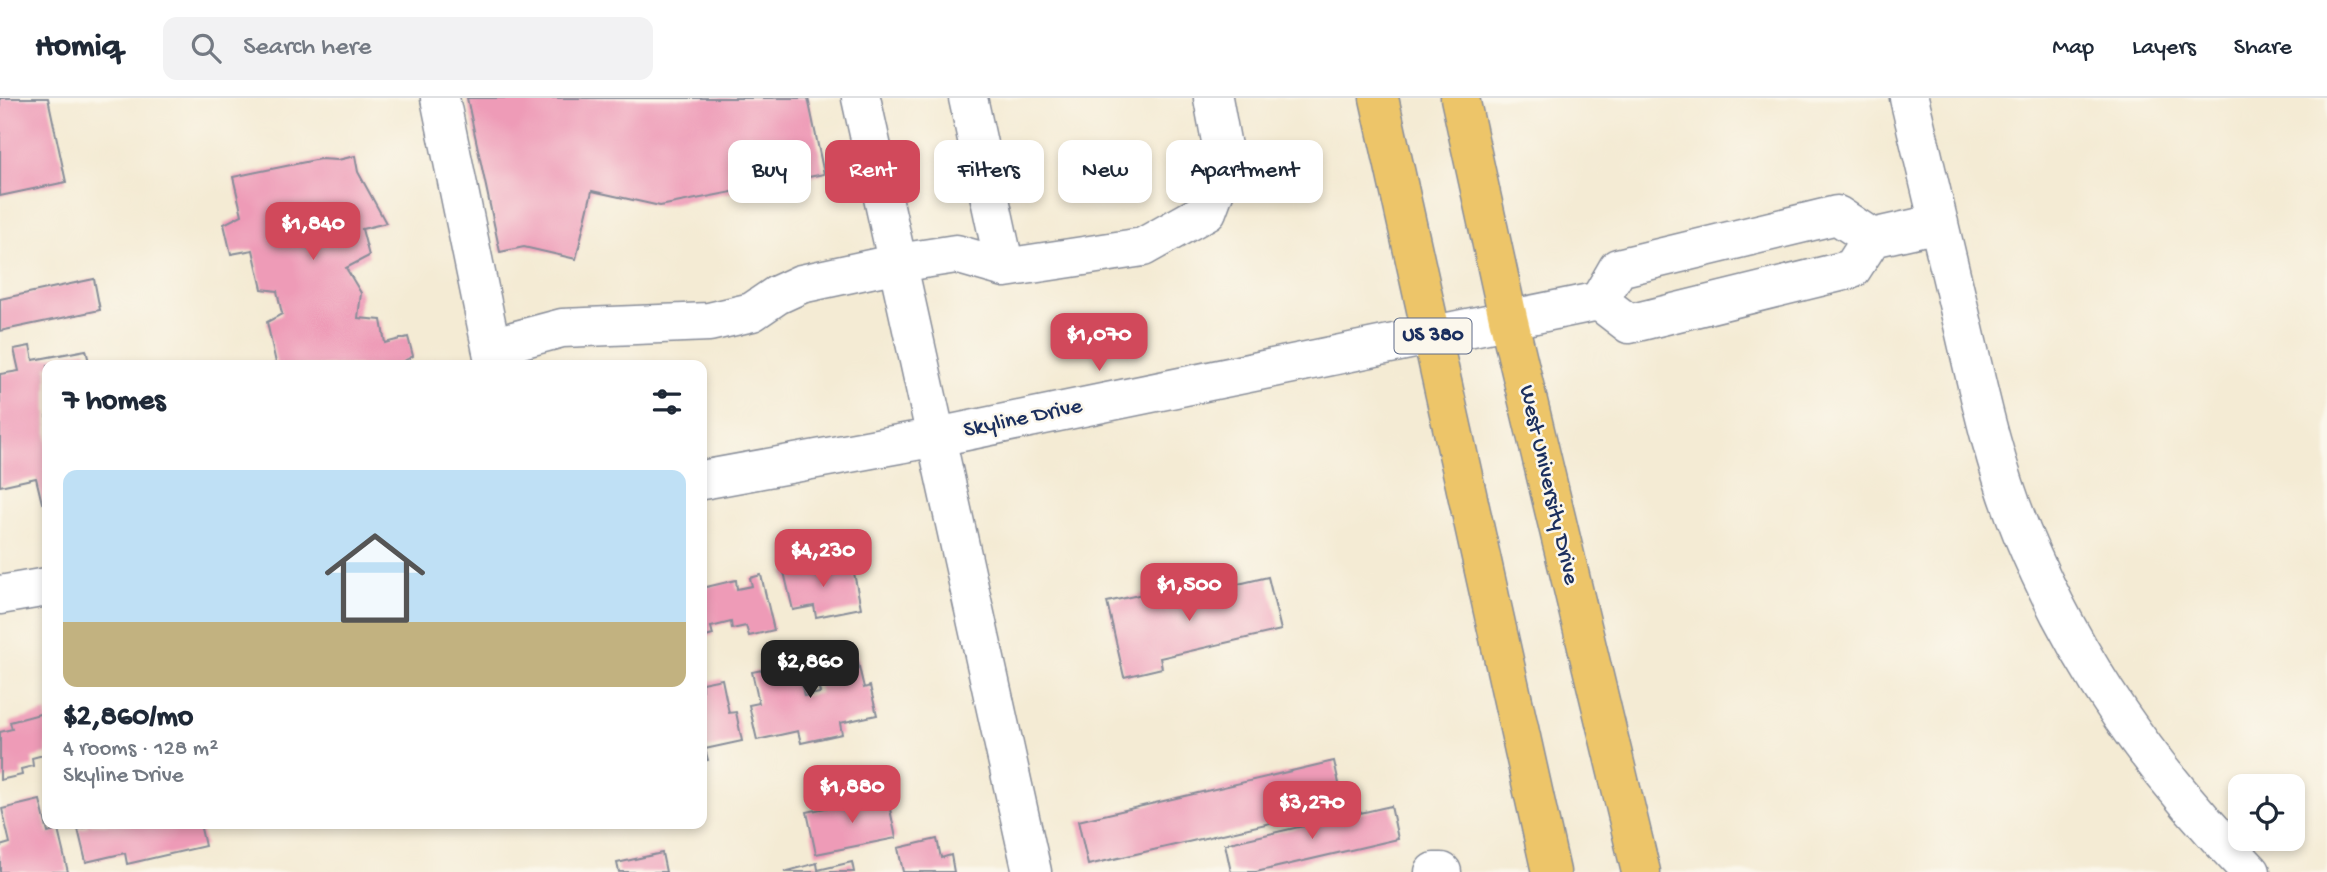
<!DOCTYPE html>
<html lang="en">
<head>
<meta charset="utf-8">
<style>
	:root { --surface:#fff; --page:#f2f2f3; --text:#1f2937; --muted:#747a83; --line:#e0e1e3; --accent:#d1495b }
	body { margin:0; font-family:"Gochi Hand",sans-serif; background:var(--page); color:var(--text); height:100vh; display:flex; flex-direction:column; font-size:26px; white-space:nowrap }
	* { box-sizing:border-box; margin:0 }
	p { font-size:23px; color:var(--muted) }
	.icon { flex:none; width:38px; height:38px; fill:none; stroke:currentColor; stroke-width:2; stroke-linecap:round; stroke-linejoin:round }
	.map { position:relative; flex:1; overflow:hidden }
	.panel { position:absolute; left:42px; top:262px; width:665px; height:469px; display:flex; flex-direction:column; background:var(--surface); border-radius:14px; box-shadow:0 4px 10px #0003 }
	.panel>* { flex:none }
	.hud { position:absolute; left:728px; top:42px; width:665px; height:63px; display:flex; gap:14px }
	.fabs { position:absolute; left:2228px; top:676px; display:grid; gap:14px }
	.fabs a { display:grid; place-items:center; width:77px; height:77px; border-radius:14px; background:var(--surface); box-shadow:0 4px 10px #0003; font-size:35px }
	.price { position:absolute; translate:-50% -60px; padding:0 16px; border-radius:14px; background:var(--accent); color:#fff; font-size:23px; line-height:46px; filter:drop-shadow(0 2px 4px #0008) }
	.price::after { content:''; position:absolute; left:50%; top:42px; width:21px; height:16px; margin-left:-10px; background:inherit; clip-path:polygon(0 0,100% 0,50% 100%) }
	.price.current { background:#222; color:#fff }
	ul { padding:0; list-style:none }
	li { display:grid; align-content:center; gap:14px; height:371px; padding:0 21px }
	li span { display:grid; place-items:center; height:217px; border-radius:14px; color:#555 }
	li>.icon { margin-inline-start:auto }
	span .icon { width:126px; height:126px; fill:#fffc; stroke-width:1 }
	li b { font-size:30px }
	h2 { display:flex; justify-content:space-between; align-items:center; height:84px; padding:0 21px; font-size:30px }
	.tag { padding:0 24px; border-radius:14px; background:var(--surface); box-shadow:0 4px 10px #0003; font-size:24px; line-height:63px }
	.tag.current { background:var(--accent); color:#fff }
	header { display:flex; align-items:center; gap:42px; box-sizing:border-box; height:98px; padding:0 35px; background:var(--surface); border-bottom:2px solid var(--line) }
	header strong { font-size:33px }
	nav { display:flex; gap:38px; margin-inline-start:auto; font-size:24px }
	.search { width:490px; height:63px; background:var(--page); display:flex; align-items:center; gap:18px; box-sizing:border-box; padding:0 24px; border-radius:14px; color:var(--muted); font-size:26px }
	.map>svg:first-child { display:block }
</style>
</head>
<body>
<header>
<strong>Homiq</strong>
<div class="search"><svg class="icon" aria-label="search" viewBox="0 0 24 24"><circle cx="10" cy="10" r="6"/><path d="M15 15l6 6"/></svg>Search here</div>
<nav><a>Map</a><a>Layers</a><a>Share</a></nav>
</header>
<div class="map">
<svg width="2327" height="774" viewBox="0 0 2327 774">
	<rect width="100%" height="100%" fill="#fbf7ec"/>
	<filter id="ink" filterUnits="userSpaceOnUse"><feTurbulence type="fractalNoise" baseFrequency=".0143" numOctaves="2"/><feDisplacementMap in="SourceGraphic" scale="14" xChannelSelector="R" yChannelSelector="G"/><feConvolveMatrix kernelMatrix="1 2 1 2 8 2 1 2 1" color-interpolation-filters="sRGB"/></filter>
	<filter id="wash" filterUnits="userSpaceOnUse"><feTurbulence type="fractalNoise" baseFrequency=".00686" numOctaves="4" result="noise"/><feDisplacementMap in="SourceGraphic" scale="28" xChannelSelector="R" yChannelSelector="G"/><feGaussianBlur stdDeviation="1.57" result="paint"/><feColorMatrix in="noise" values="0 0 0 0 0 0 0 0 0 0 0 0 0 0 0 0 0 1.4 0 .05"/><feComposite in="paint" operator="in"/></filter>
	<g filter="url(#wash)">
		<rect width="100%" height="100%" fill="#f4ebd4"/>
		<g id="blocks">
			<path fill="#ee9bb7" d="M0,0H48L66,84L0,98Z
				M467,0H808L824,76L660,108L592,93L576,161L524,149L500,154Z
				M355,58L358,74L386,125L362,131L369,158L346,170L361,195L358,220L381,222L385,245L408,239L413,258L395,268H267L276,265L267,224L282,216L277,193L262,191L253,152L231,156L224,126L242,117L233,79L320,61L338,62Z
				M94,181L100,212L0,233V201Z
				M30,248L33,262L86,252L90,268H47V404L42,405L36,380L0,388V276L19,273L14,251Z
				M832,464L835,474L853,470L861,510L816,519L814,508L793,512L784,474Z
				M761,477L774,532L749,538L746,528L732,531L731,524L711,529L713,537L702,540V490L736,482L737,491L752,488L750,480Z
				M1268,479L1281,532L1160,560L1162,570L1124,579L1107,504L1152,494L1154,506Z
				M856,556L864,590L870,588L877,617L840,625L842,636L801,645L798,633L757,642L749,607L759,605L752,574L797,565L804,598L820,595L814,565Z
				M722,581L729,615L736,614L742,643L705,651L708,662L702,663V585Z
				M47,614V656L32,660L33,668L21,671L22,677L0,682V634L12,631L10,624Z
				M1334,663L1344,708L1088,767L1078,723Z
				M887,697L896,740L816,756L807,714Z
				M40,702L48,735L58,732L68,774H0V748L10,745L2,711Z
				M1391,708L1398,741L1256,774H1231L1225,746Z
				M87,726H200L205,748L127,766L125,755L86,764L78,731L88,729Z
				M937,741L941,760L951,757L954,774H903L898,750Z
				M662,755L666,774H619L617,765Z
				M852,764L854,774H784L817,765L818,772Z"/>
		</g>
	</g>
	<g filter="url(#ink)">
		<use href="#blocks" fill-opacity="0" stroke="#888d99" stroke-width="2"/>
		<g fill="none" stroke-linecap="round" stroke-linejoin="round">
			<defs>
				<path id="minor" d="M440,0L495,268
					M861,0L1032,774
					M968,0L1005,170
					M1909,0C1927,77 1946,154 1964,231C1980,300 1995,369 2022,435C2077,567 2151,672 2251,774
					M1599,203L1618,170L1837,117L1872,140
					M491,249L562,230L709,224L752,214L777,197L801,186L898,165L956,156L1005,170L1143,149L1207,113L1225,65L1213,0
					M702,382L937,339L1599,203L1629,226L1852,171L1872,140L1939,125
					M0,497L47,489
					M1434,774H1442"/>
				<path id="highway" d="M1379,0L1551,774
					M1460,0L1508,220L1641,774"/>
			</defs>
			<use href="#minor" stroke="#888d99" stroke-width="41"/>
			<use href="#highway" stroke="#888d99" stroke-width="41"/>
			<use href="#minor" stroke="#fff" stroke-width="38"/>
			<use href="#highway" stroke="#edc569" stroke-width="38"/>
		</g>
	</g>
	<g text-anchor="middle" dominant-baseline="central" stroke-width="5" stroke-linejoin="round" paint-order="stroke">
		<rect fill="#fbf7ec" stroke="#5e6b89" stroke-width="2" x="1394.5" y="220.5" width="77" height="35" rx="5"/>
		<g font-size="21" font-weight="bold" fill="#1b2f5e">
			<text x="1433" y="238">US 380</text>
		</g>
		<g font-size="23" fill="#1b2f5e" stroke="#fbf7ec">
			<text transform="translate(1023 321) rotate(-12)">Skyline Drive</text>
			<text transform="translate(1548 387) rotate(77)">West University Drive</text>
		</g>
	</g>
</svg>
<div class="fabs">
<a><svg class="icon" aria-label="locate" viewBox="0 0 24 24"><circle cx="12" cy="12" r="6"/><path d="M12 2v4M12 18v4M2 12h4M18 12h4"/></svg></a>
</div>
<b class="price" style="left:313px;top:164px">$1,840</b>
<b class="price" style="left:1099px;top:275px">$1,070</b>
<b class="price" style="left:823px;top:491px">$4,230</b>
<b class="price" style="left:1189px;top:525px">$1,500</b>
<b class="price current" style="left:810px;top:602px">$2,860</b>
<b class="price" style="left:852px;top:727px">$1,880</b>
<b class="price" style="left:1312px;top:743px">$3,270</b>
<div class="hud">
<a class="tag">Buy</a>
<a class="tag current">Rent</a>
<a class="tag">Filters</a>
<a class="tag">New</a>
<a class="tag">Apartment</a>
</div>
<section class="panel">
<h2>7 homes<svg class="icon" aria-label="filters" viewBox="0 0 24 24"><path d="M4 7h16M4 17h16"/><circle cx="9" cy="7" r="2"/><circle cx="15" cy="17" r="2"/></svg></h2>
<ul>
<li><span style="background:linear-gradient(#bfe0f5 70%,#c2b280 0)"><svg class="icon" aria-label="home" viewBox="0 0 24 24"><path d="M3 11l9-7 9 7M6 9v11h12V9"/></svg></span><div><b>$2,860/mo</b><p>4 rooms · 128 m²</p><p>Skyline Drive</p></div></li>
</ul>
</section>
</div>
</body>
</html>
